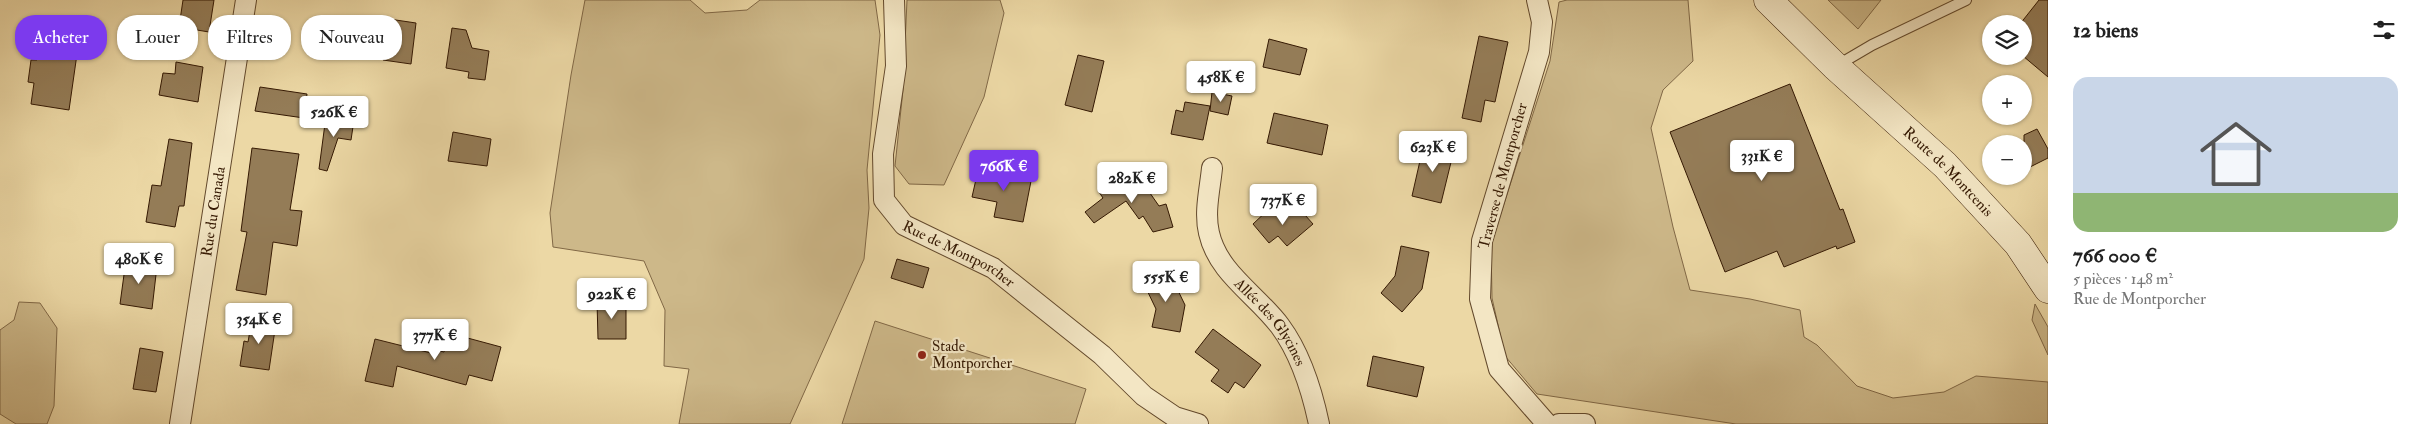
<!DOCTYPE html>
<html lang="fr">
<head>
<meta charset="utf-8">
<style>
	:root { --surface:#fff; --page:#f6f6f6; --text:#222; --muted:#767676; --accent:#7c3aed }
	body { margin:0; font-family:"IM FELL Double Pica",serif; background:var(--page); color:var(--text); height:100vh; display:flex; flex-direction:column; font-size:19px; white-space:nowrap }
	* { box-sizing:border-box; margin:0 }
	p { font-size:16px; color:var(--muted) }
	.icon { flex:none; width:28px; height:28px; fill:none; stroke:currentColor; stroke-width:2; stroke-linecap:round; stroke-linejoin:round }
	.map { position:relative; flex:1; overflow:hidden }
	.sheet { display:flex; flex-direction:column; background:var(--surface); width:375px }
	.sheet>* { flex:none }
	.banner { position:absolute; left:15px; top:15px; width:475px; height:45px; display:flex; gap:10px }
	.controls { position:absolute; left:1982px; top:15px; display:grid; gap:10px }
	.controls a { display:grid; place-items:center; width:50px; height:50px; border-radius:50%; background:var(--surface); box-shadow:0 1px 4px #0004; font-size:25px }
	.price { position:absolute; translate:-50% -42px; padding:0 11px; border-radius:5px; background:#fff; color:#222; font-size:16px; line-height:32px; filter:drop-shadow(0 1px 2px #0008) }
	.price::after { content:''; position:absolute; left:50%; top:30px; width:15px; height:11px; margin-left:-8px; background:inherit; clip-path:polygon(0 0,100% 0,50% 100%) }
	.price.selected { background:var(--accent); color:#fff }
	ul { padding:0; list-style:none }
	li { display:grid; align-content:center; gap:10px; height:265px; padding:0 25px }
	li span { display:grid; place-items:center; height:155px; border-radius:15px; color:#555 }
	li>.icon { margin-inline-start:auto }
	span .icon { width:90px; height:90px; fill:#fffc; stroke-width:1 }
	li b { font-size:21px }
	h2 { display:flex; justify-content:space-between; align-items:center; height:60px; padding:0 25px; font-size:21px }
	.chip { padding:0 18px; border-radius:20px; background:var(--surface); box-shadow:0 1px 4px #0004; font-size:18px; line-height:45px }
	.chip.selected { background:var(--accent); color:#fff }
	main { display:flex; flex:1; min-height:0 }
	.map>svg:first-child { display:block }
</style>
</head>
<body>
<main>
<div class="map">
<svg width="2048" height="424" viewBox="0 0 2048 424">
	<rect width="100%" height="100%" fill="#ecd8a5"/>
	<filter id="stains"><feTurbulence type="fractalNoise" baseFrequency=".004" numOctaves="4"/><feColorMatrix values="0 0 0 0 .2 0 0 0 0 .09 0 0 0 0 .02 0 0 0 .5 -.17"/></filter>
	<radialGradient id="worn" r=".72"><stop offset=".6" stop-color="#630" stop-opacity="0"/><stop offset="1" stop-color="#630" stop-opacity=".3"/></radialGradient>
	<path fill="#cdb889" stroke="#816846" d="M585,0H690L705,13L747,10L760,0H875L880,35L867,170L869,208L864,259L790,424H679L689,369L664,366L665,310L644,261L553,247L550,213L571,75Z
		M907,0H1000L1004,13L984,97L944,185L909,184L895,166L903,90Z
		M1567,0H1688L1693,61L1663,90L1651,128L1673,227L1690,290L1750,299L1800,310L1804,337L1817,345L1857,386L1893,398L1944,392L1976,376L2048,382V424H1736L1537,394L1505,356L1492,298L1491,244L1550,61L1559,2Z
		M1828,0H1881L1858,29Z
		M19,302L40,303L57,328L54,406L47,424H16L0,414V330L14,320Z
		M2035,304L2048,327V355L2032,320Z
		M875,321L1086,389L1075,424H842Z"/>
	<path fill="#947c57" stroke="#351903" d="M183,0H214L209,32L179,27Z
		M2039,0H2048V77L2023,56L2024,24H2020Z
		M389,19L416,23L411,64L383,60Z
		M452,28L466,30L472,48L489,51L485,80L468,78L469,72L446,68Z
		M1479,36L1508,42L1495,102L1485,100L1481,122L1462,118Z
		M1269,39L1307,49L1300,75L1263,67Z
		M38,49L77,54L69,110L31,104L34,83L28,82L31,60H37Z
		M1078,55L1104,61L1092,112L1065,105Z
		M176,62L203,67L198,102L159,95L163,73L175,74Z
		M1790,84L1840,210L1843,209L1855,242L1837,249L1836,246L1784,267L1777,251L1725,272L1670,132Z
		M260,87L307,94L304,118L255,111Z
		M1212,92L1232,96L1228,115L1210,111Z
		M1185,102L1210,106L1203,140L1171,134L1176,110L1183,112Z
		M1274,113L1328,125L1322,155L1267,143Z
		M326,116L354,120L351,140L338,138L327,171L319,169Z
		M2037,129L2048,149V158L2024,170V135Z
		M453,132L491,139L487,166L448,161Z
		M169,139L192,143L184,206H179L175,227L146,222L152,185L161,186Z
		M1424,143L1454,150L1441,203L1412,196Z
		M252,148L299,154L290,210L302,211L297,246L273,242L266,295L236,290L247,232L241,231Z
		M979,166L1032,176L1023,222L994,217L997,202L972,197Z
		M1136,173L1159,206L1166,204L1173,227L1153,232L1143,216L1139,219L1126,201L1094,223L1085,212L1103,198L1099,192L1113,182L1117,188Z
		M1297,206L1313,224L1287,246L1278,236L1269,243L1253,224L1270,208L1281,220Z
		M1401,246L1429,252L1422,289L1402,312L1381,293L1395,276Z
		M897,259L929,268L923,288L891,278Z
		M126,260L157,266L152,309L120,304Z
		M1163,274H1170L1185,305L1180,332L1152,327L1156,309L1144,284Z
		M626,300V339H598L597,301Z
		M252,319L276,323L269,370L240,366L244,341L248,342Z
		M1213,329L1261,365L1244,388L1235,382L1228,393L1211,381L1219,370L1195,352Z
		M449,333L501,347L492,381L469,375L466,385L397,366L393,387L365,381L375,339L431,353L432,349L444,352Z
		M140,348L163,352L156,392L133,389Z
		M1373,356L1424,367L1417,397L1367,386Z"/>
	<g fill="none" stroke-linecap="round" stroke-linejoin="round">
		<defs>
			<path id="service" d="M1838,65L1872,45L1966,0"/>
			<g id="minor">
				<path id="s1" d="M894,0L896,66L883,154L884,200L904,225L993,268L1102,355L1144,396L1175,417L1198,424"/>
				<path d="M1537,0L1542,22L1539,52L1482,241L1480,299L1499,369L1547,424"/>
				<path id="s2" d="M1212,168C1210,189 1204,212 1209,233C1218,273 1256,294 1280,326C1300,353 1312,391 1319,424"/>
				<path id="s3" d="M180,424L246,0"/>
				<path d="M1559,424H1585"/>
			</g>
			<g id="secondary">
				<path id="s4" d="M1768,0L1835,66L1945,165L2018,244L2048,289"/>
			</g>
		</defs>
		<use href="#service" stroke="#63492c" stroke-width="12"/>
		<use href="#minor" stroke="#63492c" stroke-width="22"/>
		<use href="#secondary" stroke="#351903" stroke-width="29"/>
		<use href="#service" stroke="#f3e6c4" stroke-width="10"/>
		<use href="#minor" stroke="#f3e6c4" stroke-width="20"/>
		<use href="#secondary" stroke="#f3e6c4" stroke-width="28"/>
	</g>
	<circle fill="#8f2418" stroke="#f3e6c4" stroke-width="2" cx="922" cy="355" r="5"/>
	<g text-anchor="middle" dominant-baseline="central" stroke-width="4.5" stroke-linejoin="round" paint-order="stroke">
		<g font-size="15" fill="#351903" stroke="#f3e6c4">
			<text stroke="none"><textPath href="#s4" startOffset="249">Route de Montcenis</textPath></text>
			<text transform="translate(1503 176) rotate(-75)">Traverse de Montporcher</text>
			<text stroke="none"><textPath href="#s3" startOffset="215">Rue du Canada</textPath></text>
			<text stroke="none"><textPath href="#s1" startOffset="295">Rue de Montporcher</textPath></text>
			<text stroke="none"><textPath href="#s2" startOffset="175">Allée des Glycines</textPath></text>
		</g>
		<g font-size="15" fill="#351903" stroke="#f3e6c4" text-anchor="start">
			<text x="932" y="346">Stade<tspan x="932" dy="17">Montporcher</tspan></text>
		</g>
	</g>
	<rect width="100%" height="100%" filter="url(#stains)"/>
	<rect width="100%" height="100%" fill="url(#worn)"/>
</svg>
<div class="controls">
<a><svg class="icon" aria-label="layers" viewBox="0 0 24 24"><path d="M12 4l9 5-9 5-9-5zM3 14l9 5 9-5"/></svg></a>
<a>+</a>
<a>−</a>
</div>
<b class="price" style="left:1221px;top:103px">458K €</b>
<b class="price" style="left:334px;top:138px">526K €</b>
<b class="price" style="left:1433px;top:173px">623K €</b>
<b class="price" style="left:1762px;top:182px">331K €</b>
<b class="price selected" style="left:1004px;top:192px">766K €</b>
<b class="price" style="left:1132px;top:204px">282K €</b>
<b class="price" style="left:1283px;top:226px">737K €</b>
<b class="price" style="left:139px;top:285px">480K €</b>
<b class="price" style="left:1166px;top:303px">555K €</b>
<b class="price" style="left:612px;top:320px">922K €</b>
<b class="price" style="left:259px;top:345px">354K €</b>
<b class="price" style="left:435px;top:361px">377K €</b>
<div class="banner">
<a class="chip selected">Acheter</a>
<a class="chip">Louer</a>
<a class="chip">Filtres</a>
<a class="chip">Nouveau</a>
</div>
</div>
<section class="sheet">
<h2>12 biens<svg class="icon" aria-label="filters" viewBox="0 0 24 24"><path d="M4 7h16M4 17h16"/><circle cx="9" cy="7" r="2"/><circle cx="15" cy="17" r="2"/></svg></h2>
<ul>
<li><span style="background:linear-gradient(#c9d6e8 75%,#8fb573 0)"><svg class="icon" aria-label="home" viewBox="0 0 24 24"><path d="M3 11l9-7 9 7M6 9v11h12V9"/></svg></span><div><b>766 000 €</b><p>5 pièces · 148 m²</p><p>Rue de Montporcher</p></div></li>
</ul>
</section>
</main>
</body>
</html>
